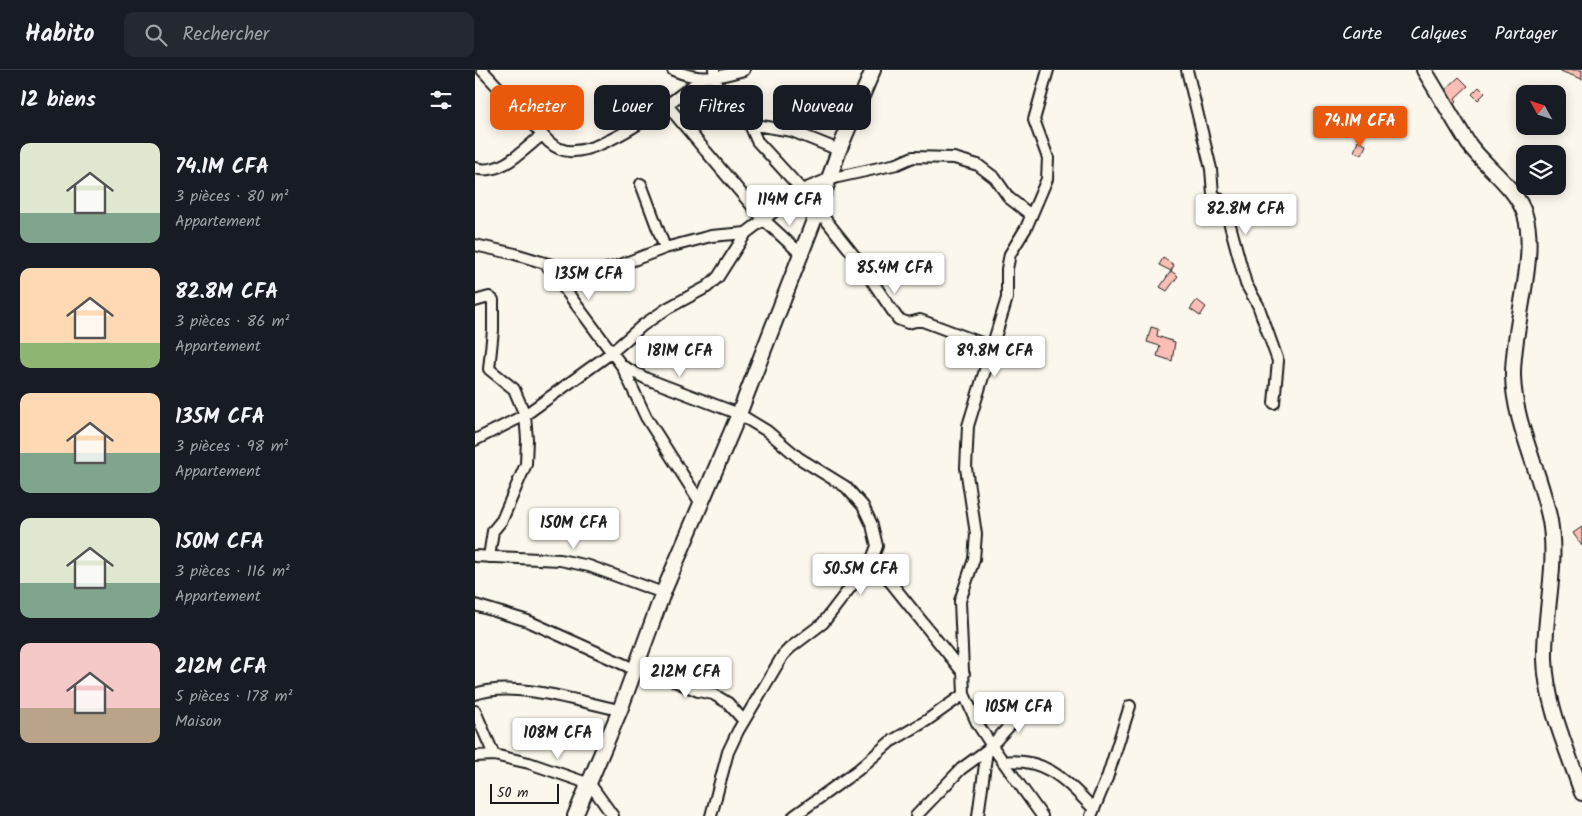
<!DOCTYPE html>
<html lang="fr">
<head>
<meta charset="utf-8">
<style>
	:root { --surface:#171b24; --page:#242831; --text:#f1f3f6; --muted:#9ea1a6; --line:#363941; --accent:#ea580c }
	body { margin:0; font-family:Kalam,sans-serif; background:var(--page); color:var(--text); height:100vh; display:flex; flex-direction:column; font-size:19px; white-space:nowrap }
	* { box-sizing:border-box; margin:0 }
	p { font-size:16px; color:var(--muted) }
	.icon { flex:none; width:28px; height:28px; fill:none; stroke:currentColor; stroke-width:2; stroke-linecap:round; stroke-linejoin:round }
	.map { position:relative; flex:1; overflow:hidden }
	.panel { display:flex; flex-direction:column; background:var(--surface); width:475px }
	.panel>* { flex:none }
	.banner { position:absolute; left:15px; top:15px; width:475px; height:45px; display:flex; gap:10px }
	.needle { width:32px; rotate:310deg }
	.buttons { position:absolute; left:1041px; top:15px; display:grid; gap:10px }
	.buttons a { display:grid; place-items:center; width:50px; height:50px; border-radius:10px; background:var(--surface); box-shadow:0 2px 12px #0003; font-size:25px }
	.scale { position:absolute; left:15px; bottom:12px; width:69px; box-sizing:border-box; padding-left:5px; border:2px solid #1c1c1c; border-top:0; font-size:14px; line-height:18px; white-space:nowrap; color:#1c1c1c; -webkit-text-stroke:4px #fbf7ec; paint-order:stroke }
	.price { position:absolute; translate:-50% -42px; padding:0 11px; border-radius:5px; background:#fff; color:#222; font-size:16px; line-height:32px; filter:drop-shadow(0 1px 2px #0008) }
	.price::after { content:''; position:absolute; left:50%; top:30px; width:15px; height:11px; margin-left:-8px; background:inherit; clip-path:polygon(0 0,100% 0,50% 100%) }
	.price.current { background:var(--accent); color:#fff }
	ul { padding:0; list-style:none }
	li { display:flex; align-items:center; gap:15px; height:125px; padding:0 20px }
	li span { display:grid; place-items:center; flex:none; width:140px; height:100px; border-radius:10px; color:#555 }
	li>.icon { margin-inline-start:auto }
	span .icon { width:60px; height:60px; fill:#fffc; stroke-width:1 }
	li b { font-size:21px }
	h2 { display:flex; justify-content:space-between; align-items:center; height:60px; padding:0 20px; font-size:21px }
	.chip { padding:0 18px; border-radius:10px; background:var(--surface); box-shadow:0 2px 12px #0003; font-size:18px; line-height:45px }
	.chip.current { background:var(--accent); color:#fff }
	header { display:flex; align-items:center; gap:30px; box-sizing:border-box; height:70px; padding:0 25px; background:var(--surface); border-bottom:1px solid var(--line) }
	header strong { font-size:24px }
	nav { display:flex; gap:28px; margin-inline-start:auto; font-size:18px }
	.search { width:350px; height:45px; background:var(--page); display:flex; align-items:center; gap:12px; box-sizing:border-box; padding:0 18px; border-radius:10px; color:var(--muted); font-size:19px }
	main { display:flex; flex:1; min-height:0 }
	.map>svg:first-child { display:block }
</style>
</head>
<body>
<header>
<strong>Habito</strong>
<div class="search"><svg class="icon" aria-label="search" viewBox="0 0 24 24"><circle cx="10" cy="10" r="6"/><path d="M15 15l6 6"/></svg>Rechercher</div>
<nav><a>Carte</a><a>Calques</a><a>Partager</a></nav>
</header>
<main>
<section class="panel">
<h2>12 biens<svg class="icon" aria-label="filters" viewBox="0 0 24 24"><path d="M4 7h16M4 17h16"/><circle cx="9" cy="7" r="2"/><circle cx="15" cy="17" r="2"/></svg></h2>
<ul>
<li><span style="background:linear-gradient(#dfe7d0 70%,#7fa58c 0)"><svg class="icon" aria-label="home" viewBox="0 0 24 24"><path d="M3 11l9-7 9 7M6 9v11h12V9"/></svg></span><div><b>74.1M CFA</b><p>3 pièces · 80 m²</p><p>Appartement</p></div></li>
<li><span style="background:linear-gradient(#ffd9b3 75%,#8fb573 0)"><svg class="icon" aria-label="home" viewBox="0 0 24 24"><path d="M3 11l9-7 9 7M6 9v11h12V9"/></svg></span><div><b>82.8M CFA</b><p>3 pièces · 86 m²</p><p>Appartement</p></div></li>
<li><span style="background:linear-gradient(#ffd9b3 60%,#7fa58c 0)"><svg class="icon" aria-label="home" viewBox="0 0 24 24"><path d="M3 11l9-7 9 7M6 9v11h12V9"/></svg></span><div><b>135M CFA</b><p>3 pièces · 98 m²</p><p>Appartement</p></div></li>
<li><span style="background:linear-gradient(#dfe7d0 65%,#7fa58c 0)"><svg class="icon" aria-label="home" viewBox="0 0 24 24"><path d="M3 11l9-7 9 7M6 9v11h12V9"/></svg></span><div><b>150M CFA</b><p>3 pièces · 116 m²</p><p>Appartement</p></div></li>
<li><span style="background:linear-gradient(#f6c9c9 65%,#b9a48a 0)"><svg class="icon" aria-label="home" viewBox="0 0 24 24"><path d="M3 11l9-7 9 7M6 9v11h12V9"/></svg></span><div><b>212M CFA</b><p>5 pièces · 178 m²</p><p>Maison</p></div></li>
</ul>
</section>
<div class="map">
<svg width="1107" height="746" viewBox="0 0 1107 746">
	<rect width="100%" height="100%" fill="#fbf7ec"/>
	<filter id="ink" filterUnits="userSpaceOnUse"><feTurbulence type="fractalNoise" baseFrequency=".02" numOctaves="2"/><feDisplacementMap in="SourceGraphic" scale="10" xChannelSelector="R" yChannelSelector="G"/><feConvolveMatrix kernelMatrix="1 2 1 2 8 2 1 2 1" color-interpolation-filters="sRGB"/></filter>
	<g filter="url(#ink)">
		<path fill="#fabeb6" stroke="#1c1c1c" d="M1085,0H1107V9L1085,1Z
			M984,7L993,16L980,28L982,31L979,34L971,19Z
			M1004,17L1010,23L1003,30L997,24Z
			M883,71L891,75L887,85L879,82Z
			M801,130L810,134L806,143L797,138Z
			M688,188L699,195L696,201L684,195Z
			M696,201L703,206L692,221L685,217Z
			M722,230L731,237L725,246L715,239Z
			M676,257L683,259L682,266L700,272L697,291L682,286L685,276L672,272Z
			M1107,457V476L1098,463Z"/>
		<g fill="none" stroke-linecap="round" stroke-linejoin="round">
			<defs>
				<path id="street" d="M7,0L74,72C82,79 89,82 99,81C135,79 199,31 227,8
					M198,0C227,12 240,8 269,0
					M239,0L242,17L250,30L280,55L317,61L364,80
					M712,0L736,99L738,124L749,133L771,214L783,235L803,291L799,333
					M192,35L288,149L325,183
					M272,48L282,71L327,120
					M0,98C26,106 49,79 67,65
					M166,114L190,178
					M343,140L382,189L423,249L433,253L445,250L517,277
					M0,175L40,184L93,200L117,202L140,197L190,178L236,166L271,163L327,120L354,109L422,94L438,87L479,88L503,95L520,108L534,128L556,145
					M71,194L147,296L172,309L264,344L292,361L324,388L371,417L388,436L397,455L402,476L397,489L348,553L315,578L308,585L263,661L253,682L236,746
					M0,231L14,227L18,230V260L14,299L39,319L50,345L52,369L51,394L27,450L18,461L14,487
					M147,296L171,347L227,435
					M0,370L50,345L136,283L168,255L193,238L232,217L243,207L271,163
					M0,486L85,490L114,496L188,523
					M397,489L489,604
					M0,535L53,551L159,599
					M161,595L223,621L238,624L253,633L269,651
					M0,624C40,610 104,632 145,640
					M0,641L19,685
					M0,686L19,685L54,693L115,714L138,746
					M528,692C571,687 591,711 619,739
					M319,746L383,700L415,672L451,651L489,624
					M441,746L486,699L512,680
					M503,746L512,680L554,635
					M567,746L517,676L502,653L489,624L485,531L499,489L501,464L491,398L493,356L532,228V199L535,184L551,158L572,109L573,88L559,50L573,0
					M616,746L632,708L655,636"/>
				<path id="secondary" d="M949,0C964,24 978,49 993,73C1009,96 1042,118 1050,145C1063,186 1037,259 1038,306C1039,354 1066,403 1075,451C1083,497 1069,543 1070,589C1071,635 1093,681 1107,723
					M100,746L145,640L188,523L264,344L343,140L364,80L398,0"/>
			</defs>
			<use href="#street" stroke="#1c1c1c" stroke-width="14"/>
			<use href="#secondary" stroke="#1c1c1c" stroke-width="18"/>
			<use href="#street" stroke="#fbf7ec" stroke-width="10"/>
			<use href="#secondary" stroke="#fbf7ec" stroke-width="14"/>
		</g>
	</g>
</svg>
<div class="buttons">
<a><svg class="needle" viewBox="-14 -14 28 28"><path d="M0-13l5 13h-10z" fill="#e53935"/><path d="M0 13l5-13h-10z" fill="#9ea1a6"/></svg></a>
<a><svg class="icon" aria-label="layers" viewBox="0 0 24 24"><path d="M12 4l9 5-9 5-9-5zM3 14l9 5 9-5"/></svg></a>
</div>
<div class="scale">50 m</div>
<b class="price current" style="left:885px;top:78px">74.1M CFA</b>
<b class="price" style="left:315px;top:157px">114M CFA</b>
<b class="price" style="left:771px;top:166px">82.8M CFA</b>
<b class="price" style="left:420px;top:225px">85.4M CFA</b>
<b class="price" style="left:114px;top:231px">135M CFA</b>
<b class="price" style="left:205px;top:308px">181M CFA</b>
<b class="price" style="left:520px;top:308px">89.8M CFA</b>
<b class="price" style="left:99px;top:480px">150M CFA</b>
<b class="price" style="left:386px;top:526px">50.5M CFA</b>
<b class="price" style="left:211px;top:629px">212M CFA</b>
<b class="price" style="left:544px;top:664px">105M CFA</b>
<b class="price" style="left:83px;top:690px">108M CFA</b>
<div class="banner">
<a class="chip current">Acheter</a>
<a class="chip">Louer</a>
<a class="chip">Filtres</a>
<a class="chip">Nouveau</a>
</div>
</div>
</main>
</body>
</html>
